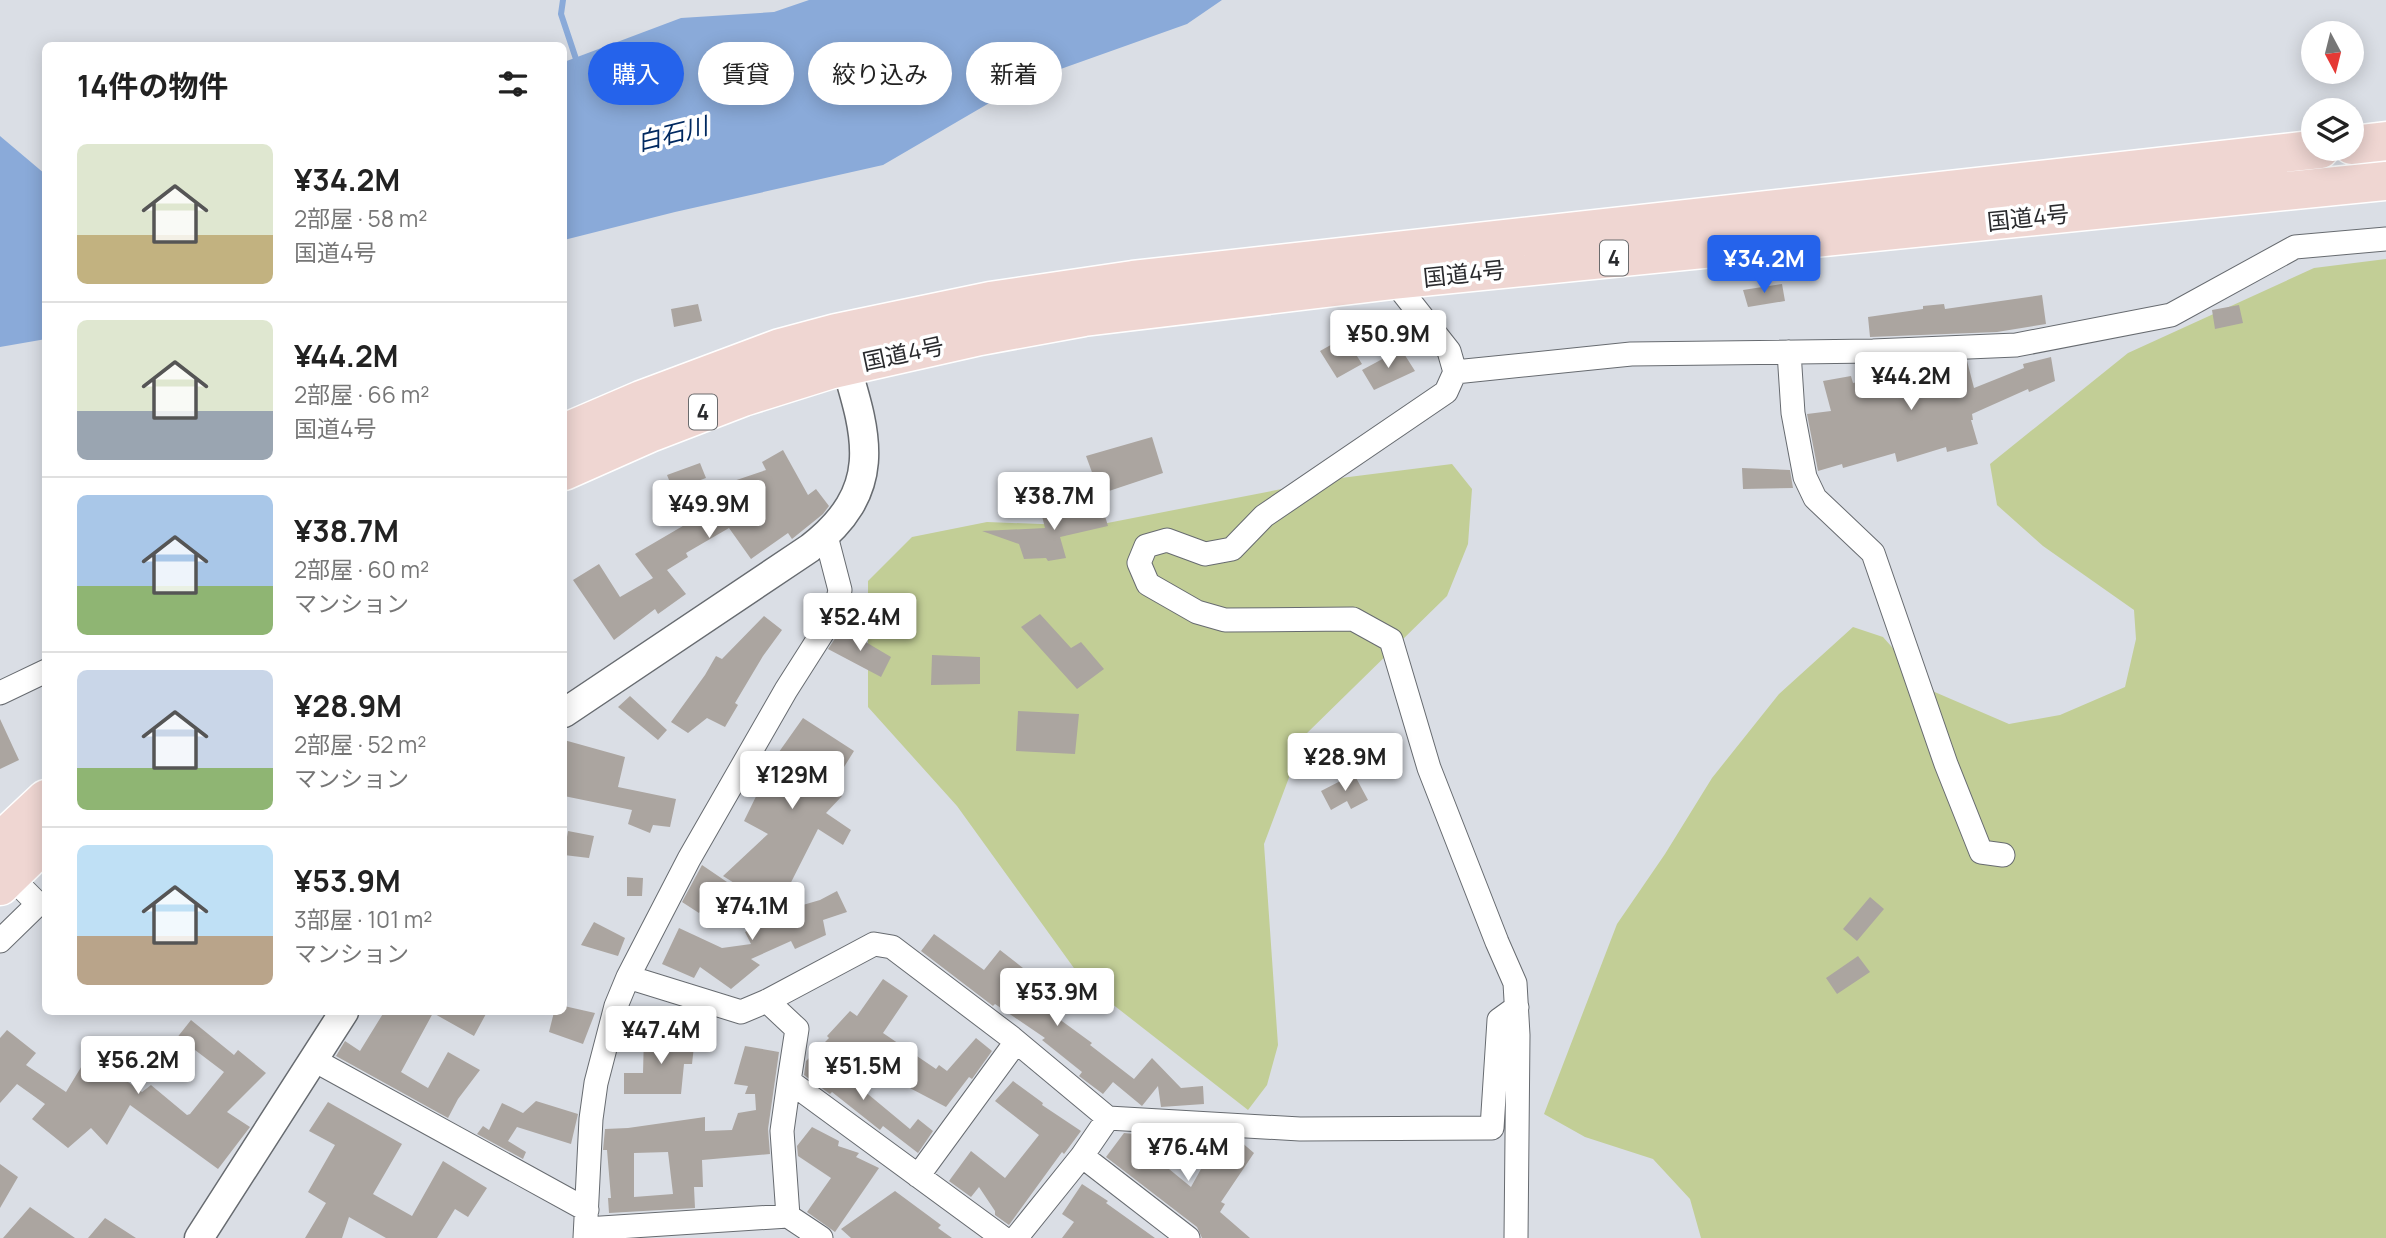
<!DOCTYPE html>
<html lang="ja">
<head>
<meta charset="utf-8">
<style>
	:root { --surface:#fff; --page:#f6f6f6; --text:#222; --muted:#767676; --line:#e0e0e0; --accent:#2563eb }
	body { margin:0; font-family:Manrope,"Noto Sans JP",sans-serif; background:var(--page); color:var(--text); height:100vh; display:flex; flex-direction:column; font-size:26px; white-space:nowrap }
	* { box-sizing:border-box; margin:0 }
	p { font-size:23px; color:var(--muted) }
	.icon { flex:none; width:38px; height:38px; fill:none; stroke:currentColor; stroke-width:2; stroke-linecap:round; stroke-linejoin:round }
	.map { position:relative; flex:1; overflow:hidden }
	.panel { position:absolute; left:42px; top:42px; width:525px; height:973px; display:flex; flex-direction:column; background:var(--surface); border-radius:10px; box-shadow:0 4px 18px #0003 }
	.panel>* { flex:none }
	.top-card { position:absolute; left:588px; top:42px; width:665px; height:63px; display:flex; gap:14px }
	.needle { width:46px; rotate:173deg }
	.buttons { position:absolute; left:2301px; top:21px; display:grid; gap:14px }
	.buttons a { display:grid; place-items:center; width:63px; height:63px; border-radius:50%; background:var(--surface); box-shadow:0 4px 18px #0003; font-size:35px }
	.price { position:absolute; translate:-50% -60px; padding:0 16px; border-radius:7px; background:#fff; color:#222; font-size:23px; line-height:46px; filter:drop-shadow(0 2px 4px #0008) }
	.price::after { content:''; position:absolute; left:50%; top:42px; width:21px; height:16px; margin-left:-10px; background:inherit; clip-path:polygon(0 0,100% 0,50% 100%) }
	.price.on { background:var(--accent); color:#fff }
	ul { padding:0; list-style:none }
	li { display:flex; align-items:center; gap:21px; height:175px; padding:0 35px }
	li+li { border-top:2px solid var(--line) }
	li span { display:grid; place-items:center; flex:none; width:196px; height:140px; border-radius:10px; color:#555 }
	li>.icon { margin-inline-start:auto }
	span .icon { width:84px; height:84px; fill:#fffc; stroke-width:1 }
	li b { font-size:30px }
	h2 { display:flex; justify-content:space-between; align-items:center; height:84px; padding:0 35px; font-size:30px }
	.pill { padding:0 24px; border-radius:32px; background:var(--surface); box-shadow:0 4px 18px #0003; font-size:24px; line-height:63px }
	.pill.on { background:var(--accent); color:#fff }
	.map>svg:first-child { display:block }
</style>
</head>
<body>
<div class="map">
<svg width="2386" height="1238" viewBox="0 0 2386 1238">
	<rect width="100%" height="100%" fill="#dadee5"/>
	<path fill="#c2ce96" d="M2386,259V1238H1701L1690,1199L1653,1159L1585,1137L1544,1114L1617,924L1665,854L1712,778L1779,694L1853,627L1883,637L1930,690L2009,724L2060,715L2125,687L2136,639L2134,610L2043,546L1997,505L1990,464L2128,353L2314,268Z
		M1452,464L1472,489L1468,544L1447,596L1305,735L1264,844L1278,1045L1267,1085L1248,1110L1084,982L957,806L868,707V581L912,537L987,522L1092,526L1333,479Z"/>
	<path fill="#8aaad9" d="M809,0H1222L1187,24L1027,81L883,165L675,212L564,240V62L681,18L774,12Z
		M0,136L45,174L46,339L0,347Z"/>
	<g fill="none" stroke-linecap="round" stroke-linejoin="round">
		<path stroke="#8aaad9" stroke-width="6" d="M563,0L561,14L578,65"/>
	</g>
	<path fill="#aba5a0" fill-rule="evenodd" d="M1782,284L1785,301L1748,307L1743,290Z
		M2042,295L2046,324L1997,332L1870,337L1868,317L1923,309V306L1944,304L1945,309Z
		M698,304L702,321L674,327L671,309Z
		M2239,305L2243,323L2215,329L2212,310Z
		M1345,337L1362,364L1337,378L1320,351Z
		M1401,349L1415,371L1374,390L1362,370Z
		M2051,357L2055,381L2029,392L2028,389L1972,414L1973,420H1971L1978,444L1947,452L1946,447L1897,462L1895,453L1843,468L1842,464L1818,471L1807,414L1831,411L1823,381L1851,376L1853,383L1922,368L1921,363L1967,361L1974,388L2024,368L2023,364Z
		M1152,437L1163,473L1100,494L1086,456Z
		M783,450L808,495L816,489L829,506L823,514L792,539L788,533L751,559L729,528L686,553L688,557L667,570L686,594L658,614L655,609L614,640L573,580L599,564L620,597L653,578L635,554L717,506L707,490L766,470L762,462Z
		M700,463L706,478L673,490L667,475Z
		M1742,468L1790,470L1793,488L1743,489Z
		M1102,506L1108,526L1060,537L1066,558L1048,561L1046,558L1024,559L1019,544L982,531L1045,528L1041,512L1057,507L1059,513Z
		M1040,614L1071,648L1081,642L1104,669L1077,689L1021,627Z
		M764,616L782,630L763,656L735,703L738,705L725,727L707,718L688,733L671,722L705,675L716,656L722,659Z
		M842,628L891,657L881,677L828,649Z
		M932,655L980,657V684L931,685Z
		M630,696L667,730L658,740L618,707Z
		M1018,711L1079,714L1075,754L1016,751Z
		M803,718L854,751L831,788L842,796L826,813L851,830L843,845L818,829L777,910L723,876L768,834L744,821L765,778L755,773L765,754L774,759Z
		M0,719L19,760L0,769Z
		M564,740L625,757L618,787L676,799L670,827L653,825L650,833L628,824L632,810L564,796Z
		M1354,774L1368,800L1351,809L1347,801L1331,810L1321,791Z
		M568,831L594,836L589,858L564,855Z
		M702,865L727,882L717,895L715,893L699,913L682,902Z
		M627,877L643,878L642,896H627Z
		M837,891L847,912L823,920L826,935L795,949L791,941L751,959L760,965L731,989L700,967L694,978L662,964L679,928L722,948L751,944L745,932L789,909L820,900Z
		M1870,897L1884,909L1857,941L1843,929Z
		M594,922L625,938L618,956L581,945Z
		M934,934L984,970L1000,950L1023,968L1013,980L1045,1006L1044,1008L1092,1043L1090,1045L1134,1079L1152,1058L1181,1088L1203,1086L1204,1104L1161,1107L1158,1086L1142,1106L1113,1082L1103,1094L1079,1076L1082,1072L1042,1040L1045,1038L995,1004L993,1006L921,951Z
		M1858,956L1870,972L1837,994L1826,978Z
		M883,979L908,996L883,1033L936,1069L939,1065L947,1071L976,1038L992,1051L972,1079L969,1077L946,1107L824,1043L829,1038L827,1036L850,1011L857,1016Z
		M564,1006L595,1013L583,1044L549,1032L554,1012H564Z
		M384,1012H487L474,1036L433,1013L401,1072L428,1088L448,1052L480,1070L458,1099L448,1118L336,1056L345,1041L360,1051Z
		M191,1020L234,1055L238,1050L266,1073L227,1112L250,1127L218,1169L130,1105L107,1145L91,1128L68,1148L32,1119L45,1104L17,1084L0,1103V1038L7,1030L36,1053L26,1065L66,1092L89,1054L142,1092L151,1085L187,1115L190,1114L224,1072L195,1050L174,1076L157,1063Z
		M644,1035L695,1037L692,1064H684L681,1094H624V1073H643Z
		M745,1046L779,1052L768,1129L770,1154L702,1160L703,1187H694L695,1208L609,1213L608,1198H611L607,1150H603L605,1129L628,1128L705,1117V1131L732,1130L738,1113L756,1110L755,1094H745L748,1086L734,1084ZM668,1152L673,1194L634,1197V1153Z
		M816,1051L910,1129L918,1119L933,1131L918,1153L883,1126L880,1130L832,1092L830,1094L804,1075L806,1061Z
		M1013,1081L1043,1103L1042,1105L1081,1131L1064,1154L1062,1152L1009,1225L995,1215V1211L979,1187L971,1197L949,1181L971,1151L1005,1178L1039,1135L995,1101Z
		M536,1101L578,1114L571,1144L517,1127L508,1141L526,1152L523,1159L477,1134L483,1126L489,1130L502,1103L523,1113Z
		M328,1102L402,1144L373,1194L412,1216L443,1161L487,1188L468,1217L455,1209L437,1238H386L349,1217L342,1238H305L326,1203L308,1192L335,1145L309,1131Z
		M812,1127L839,1141L838,1146L859,1153L856,1157L879,1168L835,1232L807,1212L831,1178L798,1156L797,1146Z
		M1124,1133L1134,1134L1151,1145L1147,1151L1191,1187L1211,1151L1240,1141L1254,1153L1221,1202L1225,1204L1220,1212L1250,1238H1202L1197,1227L1106,1157Z
		M0,1164L18,1177L0,1208Z
		M1082,1184L1108,1201L1106,1203L1155,1238H1062L1074,1222L1062,1214Z
		M895,1191L941,1225L938,1228L952,1238H851L841,1229Z
		M30,1207L75,1238H3Z
		M105,1218L136,1238H88Z"/>
	<g fill="none" stroke-linecap="round" stroke-linejoin="round">
		<defs>
			<path id="minor" d="M1393,280L1449,351L1455,372L1446,392L1264,516L1232,549L1205,554L1167,540L1146,546L1139,563L1148,584L1197,612L1225,620L1353,619L1391,640L1429,768L1497,942L1515,983L1518,1035L1516,1238
				M1789,352L1793,413L1805,477L1815,498L1873,553L1946,764L1981,852L2003,855
				M1455,372L1631,354L1873,351L2016,345L2171,315L2295,247L2386,239
				M0,693L46,671
				M0,941L38,904L10,876
				M628,977L741,1012L767,1001L874,944L892,947L1012,1038L1108,1118L1300,1129L1492,1128L1499,1020L1517,1007
				M767,1001L797,1029L789,1081L1003,1238
				M314,1060L587,1210
				M1082,1156L1188,1238
				M918,1176L1016,1042
				M788,1216L782,1131L789,1081
				M586,1229L788,1216L821,1238
				M585,1238L591,1119L596,1083L616,1006L628,977L689,859L786,690L835,613L840,590L826,536
				M1016,1238L1082,1156L1108,1118"/>
			<path id="tertiary" d="M564,713L810,548C889,487 865,430 841,349
				M199,1238L344,1012"/>
			<path id="trunk" d="M2352,145L2386,141
				M564,433L641,400L780,348L836,333L990,301L1133,280L2320,149
				M564,471L652,432L743,397L829,370L980,336L1084,317L1393,280L2386,181
				M0,842L46,799
				M0,886L46,841"/>
		</defs>
		<use href="#minor" stroke="#676b70" stroke-width="25"/>
		<use href="#tertiary" stroke="#676b70" stroke-width="31"/>
		<use href="#trunk" stroke="#fff" stroke-width="41"/>
		<use href="#minor" stroke="#fff" stroke-width="23"/>
		<use href="#tertiary" stroke="#fff" stroke-width="28"/>
		<use href="#trunk" stroke="#efd6d2" stroke-width="38"/>
	</g>
	<g text-anchor="middle" dominant-baseline="central" stroke-width="7" stroke-linejoin="round" paint-order="stroke">
		<g fill="#fff" stroke="#6a6b6d" stroke-width="2">
			<rect x="1600" y="240.5" width="28" height="35" rx="5"/>
			<rect x="689" y="394.5" width="28" height="35" rx="5"/>
		</g>
		<g font-size="21" font-weight="bold" fill="#2a2b2e">
			<text x="1614" y="258">4</text>
			<text x="703" y="412">4</text>
		</g>
		<g font-size="23" fill="#2a2b2e" stroke="#fff">
			<text transform="translate(2028 217) rotate(-6)">国道4号</text>
			<text transform="translate(1464 273) rotate(-6)">国道4号</text>
			<text transform="translate(903 353) rotate(-12)">国道4号</text>
		</g>
		<g font-size="24" font-style="italic" fill="#012960" stroke="#fff">
			<text transform="translate(672 133) rotate(-14)">白石川</text>
		</g>
	</g>
</svg>
<div class="buttons">
<a><svg class="needle" viewBox="-14 -14 28 28"><path d="M0-13l5 13h-10z" fill="#e53935"/><path d="M0 13l5-13h-10z" fill="#767676"/></svg></a>
<a><svg class="icon" aria-label="layers" viewBox="0 0 24 24"><path d="M12 4l9 5-9 5-9-5zM3 14l9 5 9-5"/></svg></a>
</div>
<b class="price on" style="left:1764px;top:295px">¥34.2M</b>
<b class="price" style="left:1388px;top:370px">¥50.9M</b>
<b class="price" style="left:1911px;top:412px">¥44.2M</b>
<b class="price" style="left:1054px;top:532px">¥38.7M</b>
<b class="price" style="left:709px;top:540px">¥49.9M</b>
<b class="price" style="left:860px;top:653px">¥52.4M</b>
<b class="price" style="left:1345px;top:793px">¥28.9M</b>
<b class="price" style="left:792px;top:811px">¥129M</b>
<b class="price" style="left:752px;top:942px">¥74.1M</b>
<b class="price" style="left:1057px;top:1028px">¥53.9M</b>
<b class="price" style="left:661px;top:1066px">¥47.4M</b>
<b class="price" style="left:138px;top:1096px">¥56.2M</b>
<b class="price" style="left:863px;top:1102px">¥51.5M</b>
<b class="price" style="left:1188px;top:1183px">¥76.4M</b>
<div class="top-card">
<a class="pill on">購入</a>
<a class="pill">賃貸</a>
<a class="pill">絞り込み</a>
<a class="pill">新着</a>
</div>
<section class="panel">
<h2>14件の物件<svg class="icon" aria-label="filters" viewBox="0 0 24 24"><path d="M4 7h16M4 17h16"/><circle cx="9" cy="7" r="2"/><circle cx="15" cy="17" r="2"/></svg></h2>
<ul>
<li><span style="background:linear-gradient(#dfe7d0 65%,#c2b280 0)"><svg class="icon" aria-label="home" viewBox="0 0 24 24"><path d="M3 11l9-7 9 7M6 9v11h12V9"/></svg></span><div><b>¥34.2M</b><p>2部屋 · 58 m²</p><p>国道4号</p></div></li>
<li><span style="background:linear-gradient(#dfe7d0 65%,#9aa5b1 0)"><svg class="icon" aria-label="home" viewBox="0 0 24 24"><path d="M3 11l9-7 9 7M6 9v11h12V9"/></svg></span><div><b>¥44.2M</b><p>2部屋 · 66 m²</p><p>国道4号</p></div></li>
<li><span style="background:linear-gradient(#a9c7e8 65%,#8fb573 0)"><svg class="icon" aria-label="home" viewBox="0 0 24 24"><path d="M3 11l9-7 9 7M6 9v11h12V9"/></svg></span><div><b>¥38.7M</b><p>2部屋 · 60 m²</p><p>マンション</p></div></li>
<li><span style="background:linear-gradient(#c9d6e8 70%,#8fb573 0)"><svg class="icon" aria-label="home" viewBox="0 0 24 24"><path d="M3 11l9-7 9 7M6 9v11h12V9"/></svg></span><div><b>¥28.9M</b><p>2部屋 · 52 m²</p><p>マンション</p></div></li>
<li><span style="background:linear-gradient(#bfe0f5 65%,#b9a48a 0)"><svg class="icon" aria-label="home" viewBox="0 0 24 24"><path d="M3 11l9-7 9 7M6 9v11h12V9"/></svg></span><div><b>¥53.9M</b><p>3部屋 · 101 m²</p><p>マンション</p></div></li>
</ul>
</section>
</div>
</body>
</html>
